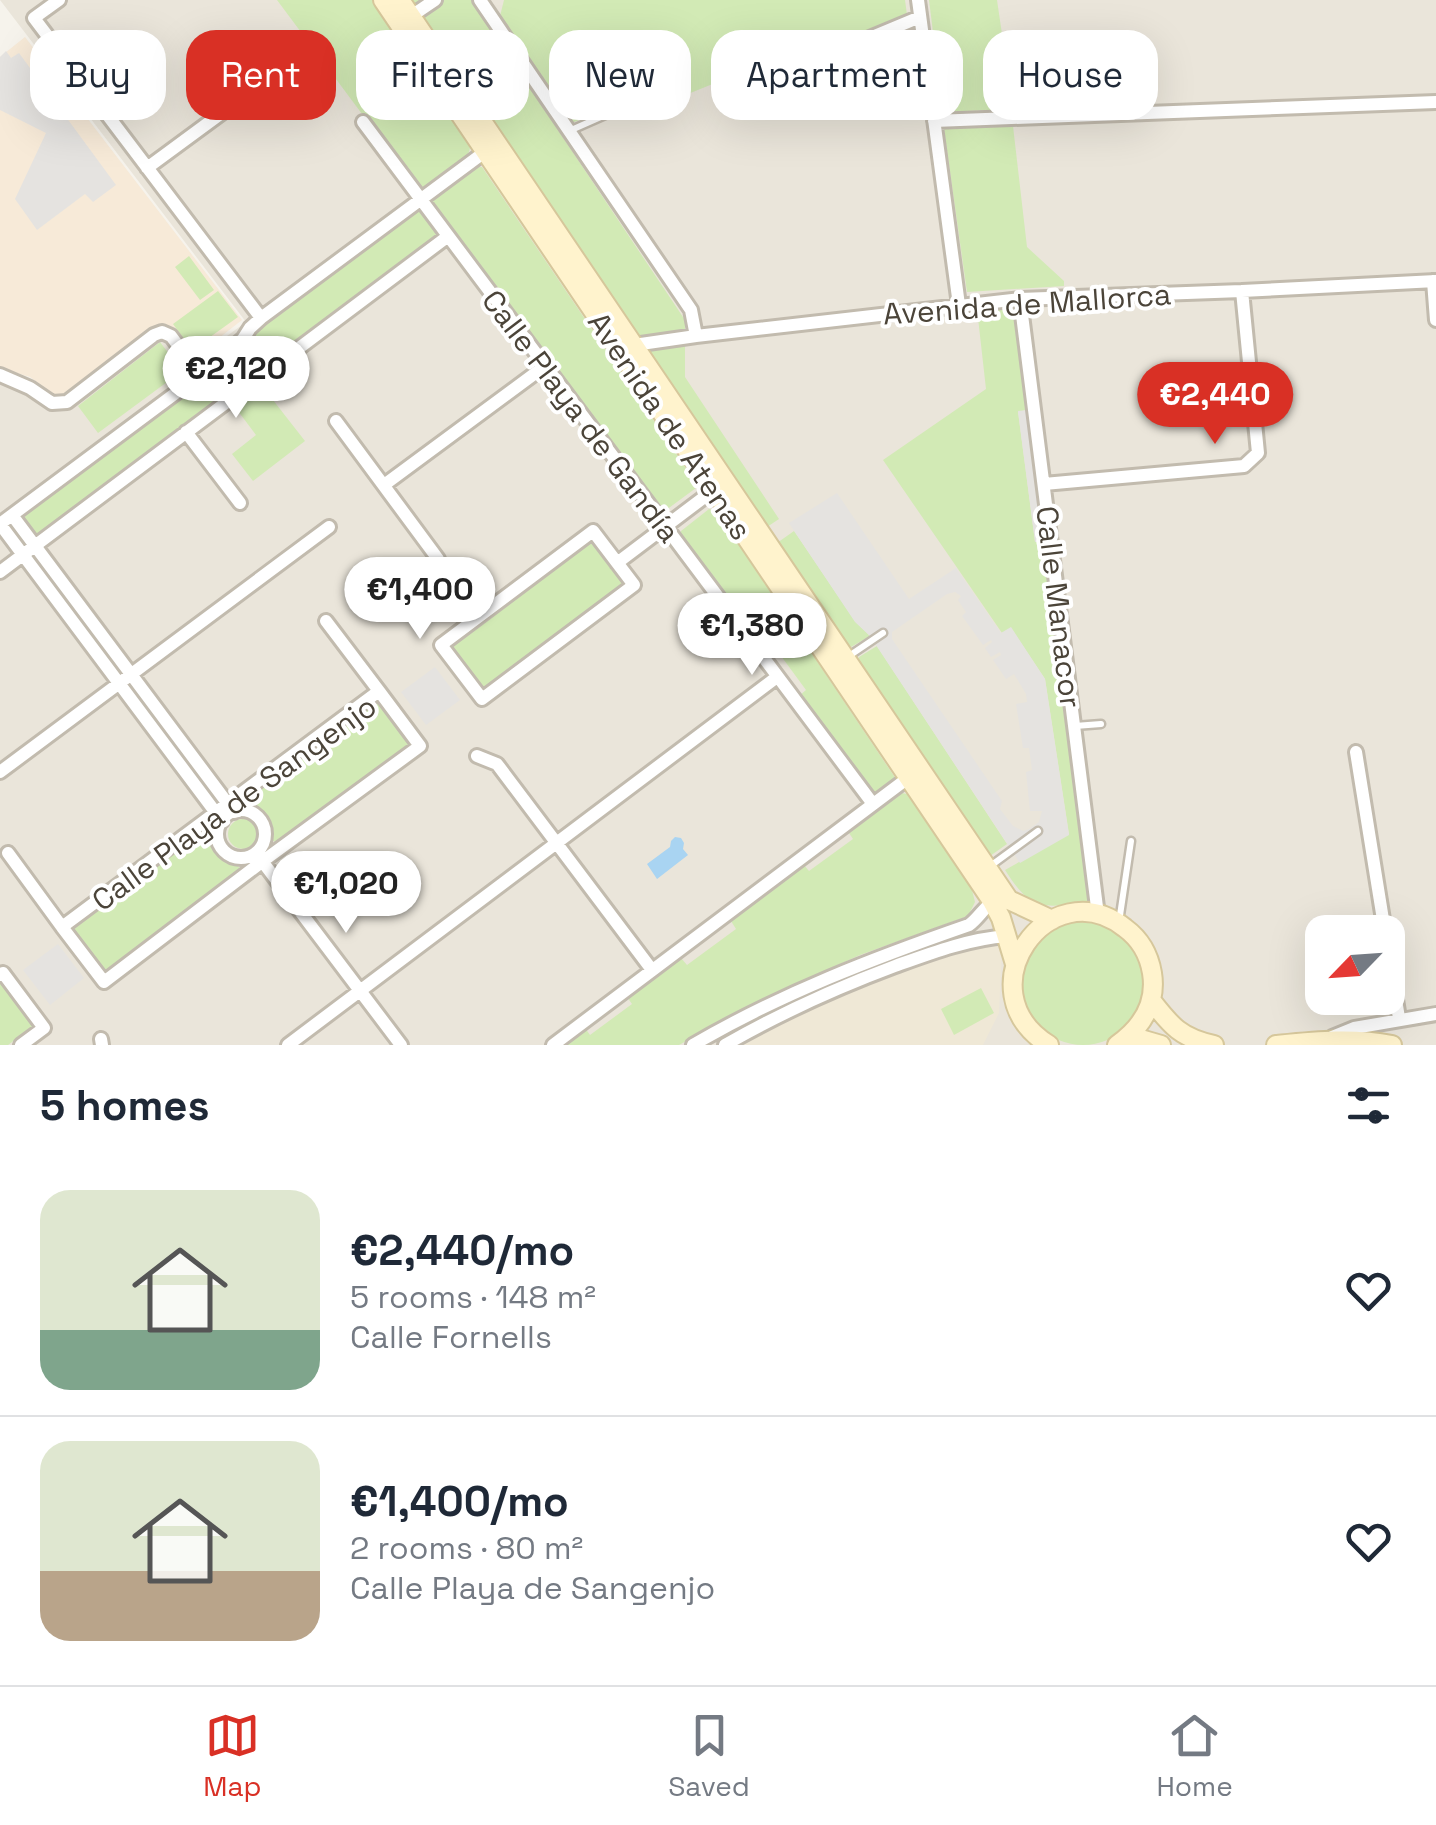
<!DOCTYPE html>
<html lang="en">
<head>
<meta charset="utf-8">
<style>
	:root { --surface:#fff; --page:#f6f6f7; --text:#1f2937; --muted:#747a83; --line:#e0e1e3; --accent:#d93025 }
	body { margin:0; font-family:"Space Grotesk",sans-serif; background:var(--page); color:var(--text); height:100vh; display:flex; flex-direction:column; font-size:38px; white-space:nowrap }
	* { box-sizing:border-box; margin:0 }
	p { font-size:32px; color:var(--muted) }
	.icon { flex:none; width:55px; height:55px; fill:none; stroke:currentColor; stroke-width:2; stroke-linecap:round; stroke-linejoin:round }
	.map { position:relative; height:1045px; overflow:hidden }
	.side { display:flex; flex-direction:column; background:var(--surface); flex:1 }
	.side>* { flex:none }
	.top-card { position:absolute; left:30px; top:30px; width:1378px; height:90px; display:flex; gap:20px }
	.needle { width:65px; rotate:245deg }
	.fabs { position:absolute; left:1305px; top:915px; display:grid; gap:20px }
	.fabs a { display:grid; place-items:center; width:100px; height:100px; border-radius:20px; background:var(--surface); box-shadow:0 10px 40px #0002; font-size:50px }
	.price { position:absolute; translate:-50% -85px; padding:0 22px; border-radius:35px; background:#fff; color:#222; font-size:32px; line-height:65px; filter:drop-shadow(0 2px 5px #0008) }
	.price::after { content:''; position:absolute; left:50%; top:60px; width:30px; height:22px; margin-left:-15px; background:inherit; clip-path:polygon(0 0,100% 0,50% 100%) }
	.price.active { background:var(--accent); color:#fff }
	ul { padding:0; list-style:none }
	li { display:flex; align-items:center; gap:30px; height:250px; padding:0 40px }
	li+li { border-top:2px solid var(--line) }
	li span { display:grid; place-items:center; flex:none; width:280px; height:200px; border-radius:30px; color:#555 }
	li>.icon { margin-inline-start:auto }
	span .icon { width:120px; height:120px; fill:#fffc; stroke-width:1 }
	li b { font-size:42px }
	h2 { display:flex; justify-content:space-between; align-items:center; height:120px; padding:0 40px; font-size:42px }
	.tag { padding:0 35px; border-radius:30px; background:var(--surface); box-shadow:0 10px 40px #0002; font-size:35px; line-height:90px }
	.tag.active { background:var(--accent); color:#fff }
	.menu { display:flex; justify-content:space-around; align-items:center; height:140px; border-top:2px solid var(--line); background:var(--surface); font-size:28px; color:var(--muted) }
	.menu a { display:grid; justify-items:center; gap:5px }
	.menu .active { color:var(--accent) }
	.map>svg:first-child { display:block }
</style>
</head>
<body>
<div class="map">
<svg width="1436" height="1045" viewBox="0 0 1436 1045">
	<rect width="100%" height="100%" fill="#f6f3ec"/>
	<path fill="#eae5da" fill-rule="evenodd" d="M0,0H1436V1045H0V381L24,392L48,409H66L173,333L197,358L246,322ZM1322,932H1388V998H1322Z"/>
	<path fill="#f7ead8" d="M25,37L242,320L196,356L176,331L166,326H160L152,329L62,396H56L30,377L0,368V57Z"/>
	<path fill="#efe8d6" d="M999,945L1002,947L999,1013L983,1045H739L825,1002L919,965L974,946Z"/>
	<path fill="#d2eab5" d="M277,0H373L467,139L470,148L468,155L424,189H418Z
		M410,0H471L685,320V377L779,519L767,527Z
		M504,0H905L907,15L821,50L812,44L678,98L672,85L668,86L664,84L572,123L500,16Z
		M929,0H997L1013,109L943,112Z
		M1013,126L1027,247L1064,281V286L967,292L944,129Z
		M475,167H482L696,483V488L662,513L431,205L432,198Z
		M422,211L438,233L435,240L273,360L267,361L251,339L252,330L414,212Z
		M189,256L214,290L200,300L175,267Z
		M218,291L238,317L192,350L173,324Z
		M1013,306L1027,410L1018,412L1035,541H1044L1045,546L1092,904C1044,904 1035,917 1005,870L1069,834L1045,679L1011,628L1002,633L883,460L986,389L977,309Z
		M160,342L182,371L98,433L78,406Z
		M239,351H246L257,367L256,374L43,533L35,534L23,519L28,510Z
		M262,386L305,441L253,481L232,454L256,435L235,407Z
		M709,509L716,511L894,776V780L878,792L871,791L799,696L806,690L773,645L765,650L680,537L681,531Z
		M794,531L855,621L870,636L851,647L848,646L777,543Z
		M592,539L626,584L483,691L449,646Z
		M877,646L1007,844L990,856L858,662L859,657Z
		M378,701L411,743L276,842L273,841C270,820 265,811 245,804L244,799Z
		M902,793L907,794L972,890L975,902L968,916L860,955L767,997L679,1045H563L585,1028L590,1035L632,1004L627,997L681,958L687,965L736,929L731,921L804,865L809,871L853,839L849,833Z
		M228 834a15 15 0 1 1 30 0a15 15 0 1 1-30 0Z
		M207,827L212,829C213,851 217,858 238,866L241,870L105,972L73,928Z
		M1021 983a62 62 0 1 1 124 0a62 62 0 1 1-124 0Z
		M3,981L35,1025L8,1045H0V984Z
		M981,988L994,1013L954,1035L941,1009Z"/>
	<path fill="#e5e3e0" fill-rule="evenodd" d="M6,51L11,58L19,53L116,185L93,202L85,194L37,230L15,199L46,133L0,110V57Z
		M1027,410L1044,541L1035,542L1018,411Z
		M837,493L909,599L956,568L1001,633L1011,627L1045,679L1069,835L1020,863L870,636L855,622L789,523ZM955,592L961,596L958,600L966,612L962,616L983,645L991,640L992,642L985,648L991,657L1000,652L1001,655L993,660L1006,679L1014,674L1026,694L1027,702L1016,704L1023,748H1029L1032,770L1026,772L1030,811H1042L1039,822L1029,829L1023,831L1013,826L1000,809L1002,801L892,639V632L947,594Z
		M435,667L460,700L426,725L401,692Z
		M58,944L84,978L50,1005L23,970Z"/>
	<path fill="#a9d4f2" d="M675,837L681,838L684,843L683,849L688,855L657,879L647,864L670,847L671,841Z"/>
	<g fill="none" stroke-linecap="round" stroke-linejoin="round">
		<defs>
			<path id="lane" d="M569,131L662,90L653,62L655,59L671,52
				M846,658L883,633
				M1075,726L1101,724
				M989,867L1038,831
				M1119,922L1131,841"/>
			<path id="street" d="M59,0L34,18L261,318
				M480,0L691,310L696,336
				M918,0L959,305
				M404,21L435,0
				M824,57L920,17
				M934,121L1436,102
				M363,122L873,804
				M147,168L306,51
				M1433,281L1436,320
				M1020,299L1098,915
				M243,339L267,371
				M628,349L634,345L696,336L1020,299L1242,291L1436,281
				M0,375L30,388L52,403L67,402L154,335L162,332L171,336L200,375
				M336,421L438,559
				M186,432L240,503
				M1044,484L1244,466L1258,453L1242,291
				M384,485L545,366
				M12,515L234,812
				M0,524L200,375L243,339L250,328L261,318L490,148
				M0,524L222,821
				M593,531L634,585L482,699L441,645Z
				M617,563L719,486
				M0,572L447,237
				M326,621L379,691
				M379,691L420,746L263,861L104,982L62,927Z
				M1356,752L1385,932
				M477,756L497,764L652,970
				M0,772L329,527
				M217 834a24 24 0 1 1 48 0a24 24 0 1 1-48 0Z
				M8,853L62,927
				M256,853L401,1045
				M1388,950L1399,1018
				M0,975L3,973L44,1028L21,1045
				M1332,1037L1354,1028L1436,1014
				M101,1039L102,1045
				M288,1045L777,677
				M553,1045L908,778
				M693,1045C780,994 874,958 969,925C979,918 986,904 996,900
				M725,1045C779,1014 836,988 895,966C931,953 968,939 1007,936"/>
			<path id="secondary" d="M383,0L992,901L1001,918L1015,964
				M400,0L1009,900L1052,920
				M1151,1000C1171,1026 1181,1038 1214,1045
				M1130,1036L1161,1045
				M1049,1045C962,991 1049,868 1125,928C1140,939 1149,955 1152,973C1157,1004 1141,1028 1117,1045
				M1276,1045C1316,1041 1353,1037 1392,1045"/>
		</defs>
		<use href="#lane" stroke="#c2bbae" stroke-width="11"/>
		<use href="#street" stroke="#c2bbae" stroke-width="18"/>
		<use href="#secondary" stroke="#d6c79b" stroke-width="22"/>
		<use href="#lane" stroke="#fff" stroke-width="6"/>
		<use href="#street" stroke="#fff" stroke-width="12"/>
		<use href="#secondary" stroke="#fff3cd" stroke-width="18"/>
	</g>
	<g text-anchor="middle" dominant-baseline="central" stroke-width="8" stroke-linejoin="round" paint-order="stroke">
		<g font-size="30" fill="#4b4439" stroke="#fff">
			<text transform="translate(1027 304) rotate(-4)">Avenida de Mallorca</text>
			<text transform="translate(581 416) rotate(53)">Calle Playa de Gandía</text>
			<text transform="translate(670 426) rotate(56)">Avenida de Atenas</text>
			<text transform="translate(1059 607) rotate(83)">Calle Manacor</text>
			<text transform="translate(234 803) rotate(-36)">Calle Playa de Sangenjo</text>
		</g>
	</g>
</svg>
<div class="fabs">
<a><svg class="needle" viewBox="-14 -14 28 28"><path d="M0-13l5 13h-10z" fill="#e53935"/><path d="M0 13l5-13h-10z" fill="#747a83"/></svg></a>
</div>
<b class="price" style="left:236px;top:421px">€2,120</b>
<b class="price active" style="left:1215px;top:447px">€2,440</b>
<b class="price" style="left:420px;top:642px">€1,400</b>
<b class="price" style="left:752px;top:678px">€1,380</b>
<b class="price" style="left:346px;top:936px">€1,020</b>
<div class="top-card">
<a class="tag">Buy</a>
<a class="tag active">Rent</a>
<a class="tag">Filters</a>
<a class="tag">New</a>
<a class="tag">Apartment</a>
<a class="tag">House</a>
</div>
</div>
<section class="side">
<h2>5 homes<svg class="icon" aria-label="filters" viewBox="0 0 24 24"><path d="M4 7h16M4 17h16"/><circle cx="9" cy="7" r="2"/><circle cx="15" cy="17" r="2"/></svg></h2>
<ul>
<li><span style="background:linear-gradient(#dfe7d0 70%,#7fa58c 0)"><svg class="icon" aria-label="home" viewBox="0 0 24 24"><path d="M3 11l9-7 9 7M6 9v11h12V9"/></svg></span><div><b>€2,440/mo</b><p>5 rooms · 148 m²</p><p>Calle Fornells</p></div><svg class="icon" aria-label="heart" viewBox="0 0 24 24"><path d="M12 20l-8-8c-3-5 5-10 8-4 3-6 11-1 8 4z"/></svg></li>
<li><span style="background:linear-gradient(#dfe7d0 65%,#b9a48a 0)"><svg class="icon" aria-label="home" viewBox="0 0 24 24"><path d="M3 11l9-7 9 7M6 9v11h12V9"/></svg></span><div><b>€1,400/mo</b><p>2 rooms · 80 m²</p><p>Calle Playa de Sangenjo</p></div><svg class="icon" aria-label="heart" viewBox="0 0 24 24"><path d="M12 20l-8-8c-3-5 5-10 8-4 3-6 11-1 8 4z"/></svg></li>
</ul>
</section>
<nav class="menu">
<a class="active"><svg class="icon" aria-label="map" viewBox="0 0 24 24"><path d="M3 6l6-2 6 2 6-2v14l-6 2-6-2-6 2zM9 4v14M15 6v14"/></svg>Map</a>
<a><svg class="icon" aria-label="saved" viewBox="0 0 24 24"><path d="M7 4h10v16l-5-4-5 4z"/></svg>Saved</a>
<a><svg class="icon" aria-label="home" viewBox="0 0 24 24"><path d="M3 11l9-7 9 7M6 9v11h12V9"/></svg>Home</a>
</nav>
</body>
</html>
